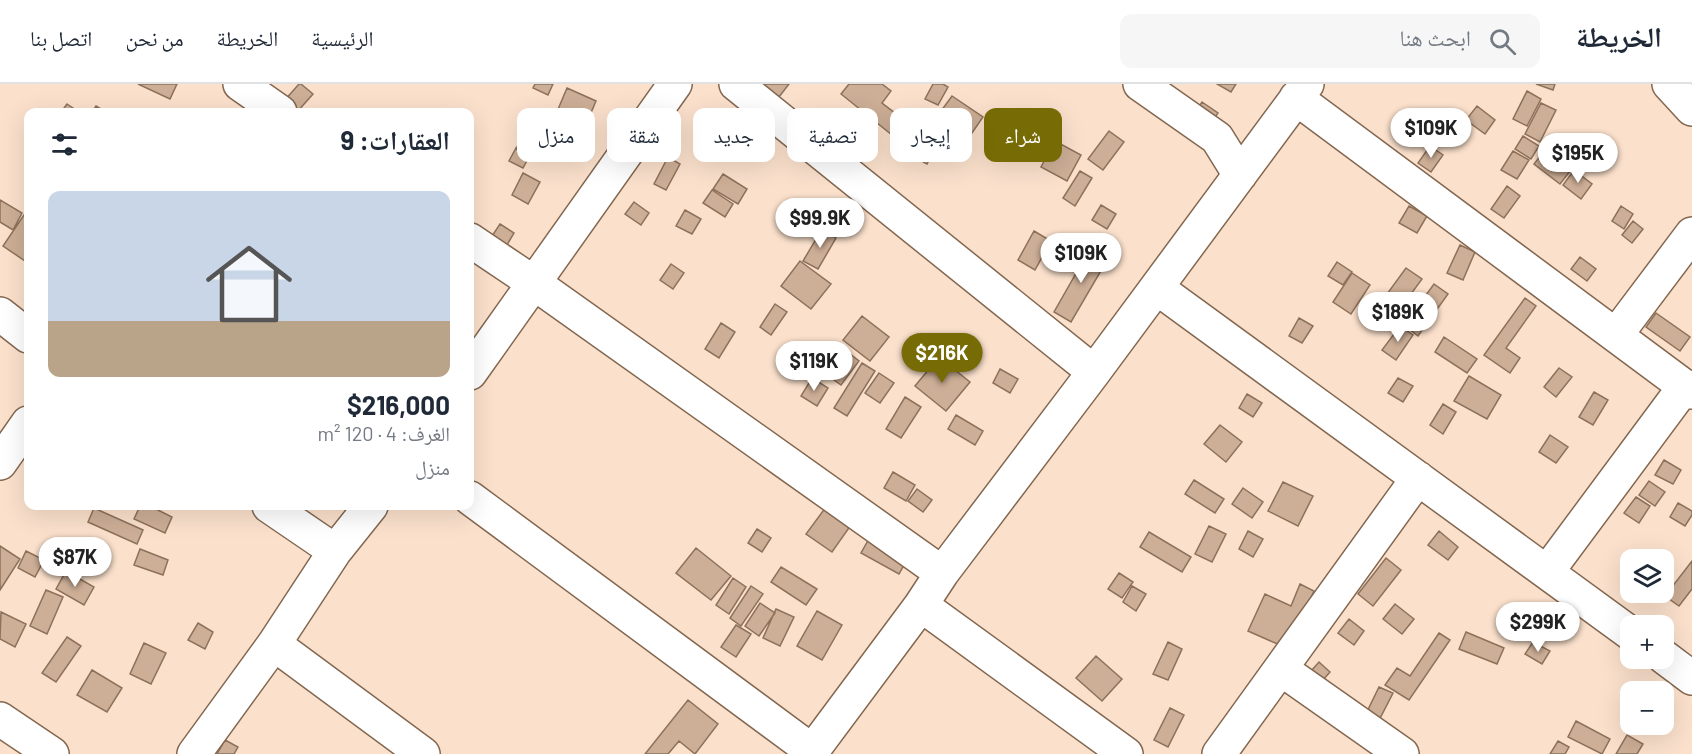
<!DOCTYPE html>
<html lang="ar">
<head>
<meta charset="utf-8">
<style>
	:root { --surface:#fff; --page:#f6f6f7; --text:#1f2937; --muted:#747a83; --line:#e0e1e3; --accent:#776b05 }
	body { margin:0; font-family:Barlow,"Noto Naskh Arabic",sans-serif; background:var(--page); color:var(--text); direction:rtl; height:100vh; display:flex; flex-direction:column; font-size:22px; white-space:nowrap }
	* { box-sizing:border-box; margin:0 }
	p { font-size:20px; color:var(--muted) }
	.icon { flex:none; width:33px; height:33px; fill:none; stroke:currentColor; stroke-width:2; stroke-linecap:round; stroke-linejoin:round }
	.map { position:relative; flex:1; overflow:hidden; direction:ltr }
	.sheet { position:absolute; left:24px; top:24px; width:450px; height:402px; display:flex; flex-direction:column; background:var(--surface); border-radius:12px; box-shadow:0 6px 24px #0002; direction:rtl }
	.sheet>* { flex:none }
	.banner { position:absolute; left:492px; top:24px; width:570px; height:54px; direction:rtl; display:flex; gap:12px }
	.controls { position:absolute; left:1620px; top:465px; display:grid; gap:12px }
	.controls a { display:grid; place-items:center; width:54px; height:54px; border-radius:12px; background:var(--surface); box-shadow:0 6px 24px #0002; font-size:30px }
	.price { position:absolute; translate:-50% -51px; padding:0 14px; border-radius:21px; background:#fff; color:#222; font-size:20px; line-height:39px; filter:drop-shadow(0 2px 3px #0008) }
	.price::after { content:''; position:absolute; left:50%; top:36px; width:18px; height:14px; margin-left:-9px; background:inherit; clip-path:polygon(0 0,100% 0,50% 100%) }
	.price.current { background:var(--accent); color:#fff }
	ul { padding:0; list-style:none }
	li { display:grid; align-content:center; gap:12px; height:318px; padding:0 24px }
	li+li { border-top:2px solid var(--line) }
	li span { display:grid; place-items:center; height:186px; border-radius:12px; color:#555 }
	li>.icon { margin-inline-start:auto }
	span .icon { width:108px; height:108px; fill:#fffc; stroke-width:1 }
	li b { font-size:26px }
	h2 { display:flex; justify-content:space-between; align-items:center; height:72px; padding:0 24px; font-size:26px }
	.tag { padding:0 21px; border-radius:12px; background:var(--surface); box-shadow:0 6px 24px #0002; font-size:21px; line-height:54px }
	.tag.current { background:var(--accent); color:#fff }
	header { display:flex; align-items:center; gap:36px; box-sizing:border-box; height:84px; padding:0 30px; background:var(--surface); border-bottom:2px solid var(--line) }
	header strong { font-size:28px }
	nav { display:flex; gap:33px; margin-inline-start:auto; font-size:21px }
	.search { width:420px; height:54px; background:var(--page); display:flex; align-items:center; gap:15px; box-sizing:border-box; padding:0 21px; border-radius:12px; color:var(--muted); font-size:22px }
	.map>svg:first-child { display:block }
</style>
</head>
<body>
<header>
<strong>الخريطة</strong>
<div class="search"><svg class="icon" aria-label="search" viewBox="0 0 24 24"><circle cx="10" cy="10" r="6"/><path d="M15 15l6 6"/></svg>ابحث هنا</div>
<nav><a>الرئيسية</a><a>الخريطة</a><a>من نحن</a><a>اتصل بنا</a></nav>
</header>
<div class="map">
<svg width="1692" height="670" viewBox="0 0 1692 670">
	<rect width="100%" height="100%" fill="#fbe1cc"/>
	<path fill="#cdae96" stroke="#8d715a" stroke-width="1.5" d="M138,0H177L170,15Z
		M299,0H301L313,10L297,28L284,17Z
		M535,0H553L548,11L533,4Z
		M761,0H789L779,13Z
		M849,0H882L891,7L882,19L904,36L892,51L841,10Z
		M933,0H943L948,3L938,21L925,15Z
		M1217,0H1236L1231,8Z
		M1536,0H1555L1553,6Z
		M567,4L596,17L585,43L556,30Z
		M1527,7L1541,15L1527,42L1513,35Z
		M952,12L983,33L972,49L941,27Z
		M1202,18L1218,29L1208,43L1193,32Z
		M1541,19L1556,26L1540,58L1525,50Z
		M67,20L79,28H61Z
		M96,22L106,28H92Z
		M1477,22L1495,36L1485,50L1466,36Z
		M1011,32L1025,40L1009,66L995,58Z
		M529,34L543,40L531,68L517,63Z
		M906,35L941,54L927,80L892,61Z
		M1109,47L1124,58L1103,86L1088,75Z
		M1523,52L1539,62L1531,75L1515,65Z
		M1055,57L1081,71L1067,97L1041,83Z
		M1430,62L1443,71L1431,88L1418,79Z
		M516,64L530,71L523,84L509,77Z
		M1545,66L1571,86L1560,100L1534,80Z
		M1513,67L1529,76L1517,95L1501,86Z
		M668,73L680,80L666,106L654,100Z
		M1574,86L1592,100L1581,115L1563,101Z
		M1080,87L1092,94L1075,122L1063,114Z
		M523,89L540,98L528,120L512,111Z
		M723,90L747,105L738,120L713,105Z
		M1507,102L1520,112L1504,134L1491,125Z
		M712,106L733,120L725,133L703,119Z
		M0,116L22,129L13,146L0,138Z
		M634,118L649,129L641,141L625,130Z
		M1101,121L1116,130L1107,145L1092,136Z
		M1409,122L1427,132L1417,149L1399,139Z
		M1621,122L1633,130L1624,145L1612,137Z
		M28,125V179L3,162Z
		M685,126L701,135L692,150L676,142Z
		M1633,137L1643,145L1632,159L1622,151Z
		M500,140L514,149L507,161L492,152Z
		M822,145L836,154L818,185L803,177Z
		M1034,147L1051,157L1035,186L1018,176Z
		M1071,155L1083,164L1072,179L1061,171Z
		M1460,161L1475,168L1463,196L1447,189Z
		M1091,163L1109,173L1071,238L1054,228Z
		M1580,173L1596,185L1587,197L1571,185Z
		M800,177L831,200L811,225L781,202Z
		M1337,178L1352,188L1343,201L1328,192Z
		M671,180L684,189L673,205L660,196Z
		M1406,184L1422,195L1403,221L1387,210Z
		M1352,189L1370,201L1351,230L1333,218Z
		M1434,200L1448,210L1418,252L1404,241Z
		M1525,214L1536,222L1506,264L1520,274L1510,289L1484,271Z
		M775,220L787,228L771,251L760,243Z
		M1656,229L1690,253L1680,267L1646,243Z
		M862,232L889,253L870,277L843,256Z
		M1299,234L1313,242L1302,259L1289,252Z
		M721,239L735,248L719,274L705,265Z
		M1400,242L1413,251L1396,276L1382,266Z
		M1444,253L1477,275L1467,289L1435,268Z
		M837,260L859,277L841,301L819,285Z
		M914,262L929,272L921,283L906,274Z
		M939,273L970,298L946,327L915,302Z
		M862,279L875,287L847,332L834,324Z
		M1559,284L1572,293L1556,313L1544,303Z
		M1000,285L1018,295L1010,309L993,299Z
		M879,289L894,299L880,319L865,309Z
		M1469,292L1501,311L1487,335L1454,317Z
		M812,294L828,304L817,322L801,312Z
		M1398,294L1413,302L1403,318L1388,309Z
		M1594,308L1608,316L1593,341L1579,333Z
		M1247,310L1262,319L1253,333L1239,324Z
		M905,313L921,323L901,354L886,345Z
		M1443,320L1456,328L1443,350L1430,341Z
		M956,331L983,347L975,361L948,345Z
		M1220,341L1242,358L1226,378L1204,360Z
		M1550,351L1568,363L1556,379L1539,368Z
		M1664,376L1681,386L1673,400L1655,391Z
		M893,388L915,401L906,417L884,404Z
		M1194,396L1224,415L1215,429L1185,410Z
		M1649,397L1665,408L1655,422L1639,411Z
		M1283,398L1313,412L1298,442L1268,427Z
		M1243,404L1263,418L1252,434L1232,420Z
		M917,405L932,416L923,428L908,417Z
		M1636,413L1650,422L1639,439L1624,429Z
		M1678,419L1692,427V431L1685,442L1670,433Z
		M140,422H157L156,425L172,433L165,449L134,435Z
		M826,423L851,441L832,468L806,450Z
		M94,424L143,446L137,460L88,438Z
		M1209,442L1226,450L1212,478L1195,470Z
		M757,445L771,454L762,468L748,459Z
		M1248,447L1263,455L1253,473L1239,465Z
		M1439,447L1458,463L1448,476L1428,461Z
		M1149,448L1191,473L1182,488L1140,463Z
		M870,453L908,474L899,490L861,469Z
		M0,462L20,475L0,506Z
		M696,464L731,492L711,516L676,489Z
		M140,465L168,476L163,491L134,481Z
		M26,467L44,476L35,493L18,484Z
		M1386,474L1401,486L1373,522L1358,510Z
		M1692,477V505L1679,522L1665,512Z
		M781,483L817,505L806,521L771,498Z
		M66,487L94,503L84,521L56,505Z
		M1119,489L1133,498L1122,514L1108,505Z
		M733,494L746,503L729,530L716,521Z
		M1300,500L1314,507L1297,544L1291,541L1282,562L1248,547L1265,510L1291,522Z
		M751,502L763,510L741,542L730,534Z
		M1132,502L1146,510L1136,527L1123,518Z
		M46,506L63,513L47,550L30,542Z
		M760,519L775,529L759,552L745,542Z
		M1395,520L1414,535L1402,550L1383,535Z
		M776,525L794,533L780,562L763,554Z
		M817,527L842,541L822,576L797,562Z
		M1,528L26,540L15,563L0,555Z
		M1349,535L1364,547L1354,561L1338,549Z
		M198,539L213,548L205,565L188,556Z
		M736,541L751,550L736,573L721,563Z
		M1466,548L1504,564L1497,580L1459,565Z
		M1439,549L1450,556L1409,616L1385,601L1397,584L1410,592Z
		M67,553L81,562L56,598L42,589Z
		M1168,558L1182,565L1168,596L1153,590Z
		M1533,558L1550,567L1542,580L1525,570Z
		M144,559L166,569L151,600L130,590Z
		M1096,572L1122,595L1102,617L1076,594Z
		M1319,578L1330,588L1314,606L1303,596Z
		M92,586L122,604L107,628L77,611Z
		M1379,603L1393,609L1374,646L1361,640Z
		M688,616L718,640L695,670L679,657L668,670H645Z
		M1170,624L1184,631L1168,663L1154,656Z
		M1576,637L1610,655L1602,670L1568,653Z
		M1627,651L1643,660L1637,670H1616Z
		M225,656L238,663L234,670H217Z
		M1558,657L1569,663L1565,670H1550Z"/>
	<g fill="none" stroke-linecap="round" stroke-linejoin="round">
		<defs>
			<path id="street" d="M240,0L280,28
				M736,0L1094,288
				M1140,0L1217,54L1240,91
				M1669,0L1692,25
				M1296,14L1692,308
				M470,156L534,199L942,489
				M1157,204L1630,549
				M0,230L28,252
				M1616,251L1692,150
				M470,289L675,0
				M0,379L28,339
				M470,414L812,667
				M269,422L335,467
				M1547,488L1685,302
				M921,521L1126,670
				M274,560L423,670
				M1664,573L1692,594
				M1281,585L1402,670
				M0,635L52,670
				M194,670L274,560L335,467L371,422
				M810,670L921,521L942,489L1094,288L1307,0
				M1219,670L1418,394"/>
		</defs>
		<use href="#street" stroke="#836750" stroke-width="36"/>
		<use href="#street" stroke="#fff" stroke-width="33"/>
	</g>
</svg>
<div class="controls">
<a><svg class="icon" aria-label="layers" viewBox="0 0 24 24"><path d="M12 4l9 5-9 5-9-5zM3 14l9 5 9-5"/></svg></a>
<a>+</a>
<a>−</a>
</div>
<b class="price" style="left:1431px;top:75px">$109K</b>
<b class="price" style="left:1578px;top:100px">$195K</b>
<b class="price" style="left:820px;top:165px">$99.9K</b>
<b class="price" style="left:1081px;top:200px">$109K</b>
<b class="price" style="left:1398px;top:259px">$189K</b>
<b class="price current" style="left:942px;top:300px">$216K</b>
<b class="price" style="left:814px;top:308px">$119K</b>
<b class="price" style="left:75px;top:504px">$87K</b>
<b class="price" style="left:1538px;top:569px">$299K</b>
<div class="banner">
<a class="tag current">شراء</a>
<a class="tag">إيجار</a>
<a class="tag">تصفية</a>
<a class="tag">جديد</a>
<a class="tag">شقة</a>
<a class="tag">منزل</a>
</div>
<section class="sheet">
<h2>العقارات: 9<svg class="icon" aria-label="filters" viewBox="0 0 24 24"><path d="M4 7h16M4 17h16"/><circle cx="9" cy="7" r="2"/><circle cx="15" cy="17" r="2"/></svg></h2>
<ul>
<li><span style="background:linear-gradient(#c9d6e8 70%,#b9a48a 0)"><svg class="icon" aria-label="home" viewBox="0 0 24 24"><path d="M3 11l9-7 9 7M6 9v11h12V9"/></svg></span><div><b>$216,000</b><p>الغرف: 4 · 120 m²</p><p>منزل</p></div></li>
</ul>
</section>
</div>
</body>
</html>
